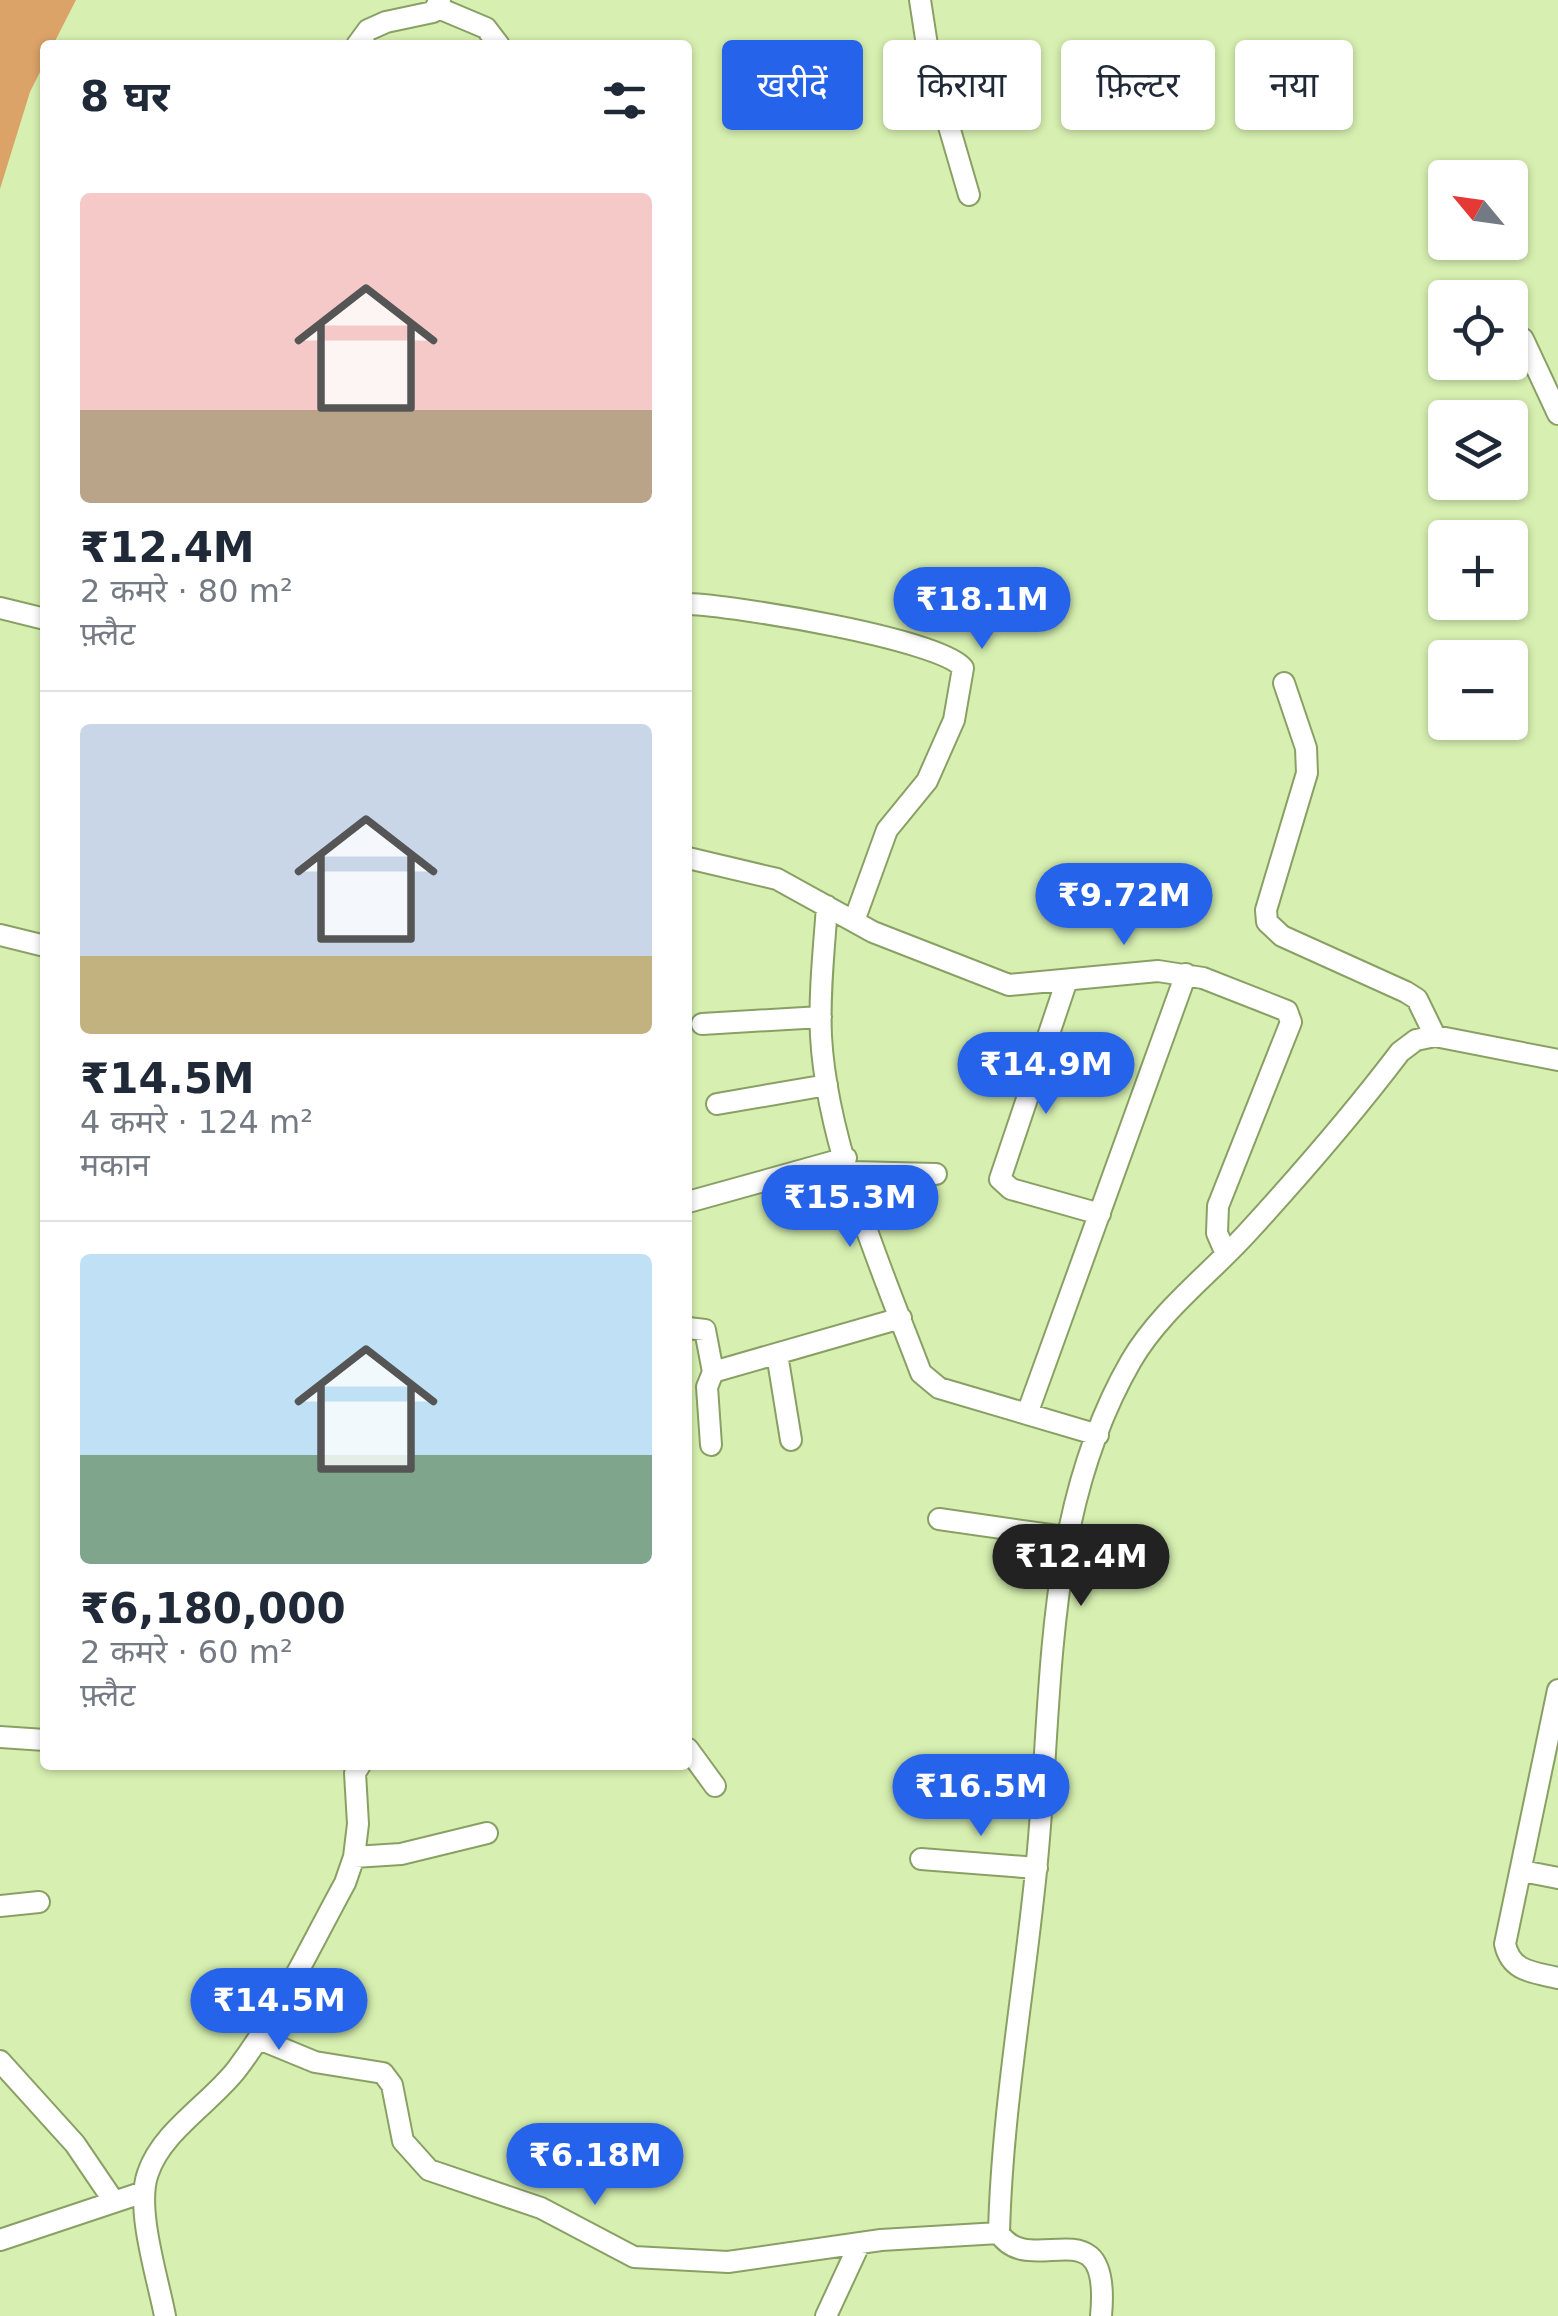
<!DOCTYPE html>
<html lang="hi">
<head>
<meta charset="utf-8">
<style>
	:root { --surface:#fff; --page:#f6f6f7; --text:#1f2937; --muted:#747a83; --line:#e0e1e3; --accent:#2563eb }
	body { margin:0; font-family:"DejaVu Sans","Noto Sans Devanagari",sans-serif; background:var(--page); color:var(--text); height:100vh; display:flex; flex-direction:column; font-size:38px; white-space:nowrap }
	* { box-sizing:border-box; margin:0 }
	p { font-size:32px; color:var(--muted) }
	.icon { flex:none; width:55px; height:55px; fill:none; stroke:currentColor; stroke-width:2; stroke-linecap:round; stroke-linejoin:round }
	.map { position:relative; flex:1; overflow:hidden }
	.sheet { position:absolute; left:40px; top:40px; width:652px; height:1730px; display:flex; flex-direction:column; background:var(--surface); border-radius:10px; box-shadow:0 2px 8px #0004 }
	.sheet>* { flex:none }
	.guide { position:absolute; left:722px; top:40px; width:685px; height:90px; display:flex; gap:20px }
	.needle { width:65px; rotate:299deg }
	.controls { position:absolute; left:1428px; top:160px; display:grid; gap:20px }
	.controls a { display:grid; place-items:center; width:100px; height:100px; border-radius:10px; background:var(--surface); box-shadow:0 2px 8px #0004; font-size:50px }
	.price { position:absolute; translate:-50% -85px; padding:0 22px; border-radius:35px; background:var(--accent); color:#fff; font-size:32px; line-height:65px; filter:drop-shadow(0 2px 5px #0008) }
	.price::after { content:''; position:absolute; left:50%; top:60px; width:30px; height:22px; margin-left:-15px; background:inherit; clip-path:polygon(0 0,100% 0,50% 100%) }
	.price.current { background:#222; color:#fff }
	ul { padding:0; list-style:none }
	li { display:grid; align-content:center; gap:20px; height:530px; padding:0 40px }
	li+li { border-top:2px solid var(--line) }
	li span { display:grid; place-items:center; height:310px; border-radius:10px; color:#555 }
	li>.icon { margin-inline-start:auto }
	span .icon { width:180px; height:180px; fill:#fffc; stroke-width:1 }
	li b { font-size:42px }
	h2 { display:flex; justify-content:space-between; align-items:center; height:120px; padding:0 40px; font-size:42px }
	.tag { padding:0 35px; border-radius:10px; background:var(--surface); box-shadow:0 2px 8px #0004; font-size:35px; line-height:90px }
	.tag.current { background:var(--accent); color:#fff }
	.map>svg:first-child { display:block }
</style>
</head>
<body>
<div class="map">
<svg width="1558" height="2316" viewBox="0 0 1558 2316">
	<rect width="100%" height="100%" fill="#d7f0b1"/>
	<path fill="#dca368" d="M0,0H76L53,45H45V62L30,92L0,189Z"/>
	<g fill="none" stroke-linecap="round" stroke-linejoin="round">
		<defs>
			<path id="minor" d="M920,0L929,58L969,195
				M436,7L486,28L499,45
				M357,45L368,30L386,22L433,12L440,0
				M1510,329L1523,339L1558,414
				M688,604C731,605 941,639 963,668L954,720L927,781L887,830L854,921
				M0,608L45,619
				M1284,683L1306,748L1307,773L1266,910L1267,922L1282,936L1406,992L1417,999L1435,1036
				M688,858L777,879L873,932L1009,985L1158,971L1203,978L1287,1011L1291,1022L1218,1206L1217,1233L1226,1254
				M827,906C824,949 819,993 821,1036C827,1146 882,1270 921,1373L939,1388L1098,1435
				M0,935L45,946
				M1067,980L1000,1179L1011,1189L1100,1214
				M702,1024L821,1017
				M717,1104L827,1085
				M851,1172L936,1174
				M688,1202L846,1158
				M688,1328L705,1330L713,1372
				M777,1354L791,1440
				M1027,1414L1186,974
				M711,1445L707,1387L713,1372L901,1318
				M939,1519L1065,1537
				M1558,1690L1505,1944C1511,1972 1533,1972 1558,1978
				M0,1737L45,1740
				M688,1749L715,1786
				M354,1857L401,1854L487,1833
				M921,1859L1037,1868
				M1522,1871L1558,1878
				M0,1906L39,1902
				M259,2039L315,2062L383,2073L392,2085L403,2141L429,2170L541,2208L634,2257L728,2262L881,2240L999,2233
				M0,2061L75,2144L113,2200
				M0,2240L144,2192
				M165,2316C158,2279 135,2208 148,2173C162,2131 211,2103 237,2069C280,2012 311,1945 345,1883L354,1857L358,1824L355,1773L360,1765
				M826,2316L859,2245
				M1101,2316C1112,2200 1030,2282 999,2233C1002,2112 1024,1991 1036,1871C1054,1698 1041,1517 1131,1361C1160,1311 1210,1274 1248,1232C1301,1174 1353,1114 1400,1052L1416,1040L1435,1036L1558,1060"/>
		</defs>
		<use href="#minor" stroke="#89a065" stroke-width="24"/>
		<use href="#minor" stroke="#fff" stroke-width="20"/>
	</g>
</svg>
<div class="controls">
<a><svg class="needle" viewBox="-14 -14 28 28"><path d="M0-13l5 13h-10z" fill="#e53935"/><path d="M0 13l5-13h-10z" fill="#747a83"/></svg></a>
<a><svg class="icon" aria-label="locate" viewBox="0 0 24 24"><circle cx="12" cy="12" r="6"/><path d="M12 2v4M12 18v4M2 12h4M18 12h4"/></svg></a>
<a><svg class="icon" aria-label="layers" viewBox="0 0 24 24"><path d="M12 4l9 5-9 5-9-5zM3 14l9 5 9-5"/></svg></a>
<a>+</a>
<a>−</a>
</div>
<b class="price" style="left:982px;top:652px">₹18.1M</b>
<b class="price" style="left:1124px;top:948px">₹9.72M</b>
<b class="price" style="left:1046px;top:1117px">₹14.9M</b>
<b class="price" style="left:850px;top:1250px">₹15.3M</b>
<b class="price current" style="left:1081px;top:1609px">₹12.4M</b>
<b class="price" style="left:981px;top:1839px">₹16.5M</b>
<b class="price" style="left:279px;top:2053px">₹14.5M</b>
<b class="price" style="left:595px;top:2208px">₹6.18M</b>
<div class="guide">
<a class="tag current">खरीदें</a>
<a class="tag">किराया</a>
<a class="tag">फ़िल्टर</a>
<a class="tag">नया</a>
</div>
<section class="sheet">
<h2>8 घर<svg class="icon" aria-label="filters" viewBox="0 0 24 24"><path d="M4 7h16M4 17h16"/><circle cx="9" cy="7" r="2"/><circle cx="15" cy="17" r="2"/></svg></h2>
<ul>
<li><span style="background:linear-gradient(#f6c9c9 70%,#b9a48a 0)"><svg class="icon" aria-label="home" viewBox="0 0 24 24"><path d="M3 11l9-7 9 7M6 9v11h12V9"/></svg></span><div><b>₹12.4M</b><p>2 कमरे · 80 m²</p><p>फ़्लैट</p></div></li>
<li><span style="background:linear-gradient(#c9d6e8 75%,#c2b280 0)"><svg class="icon" aria-label="home" viewBox="0 0 24 24"><path d="M3 11l9-7 9 7M6 9v11h12V9"/></svg></span><div><b>₹14.5M</b><p>4 कमरे · 124 m²</p><p>मकान</p></div></li>
<li><span style="background:linear-gradient(#bfe0f5 65%,#7fa58c 0)"><svg class="icon" aria-label="home" viewBox="0 0 24 24"><path d="M3 11l9-7 9 7M6 9v11h12V9"/></svg></span><div><b>₹6,180,000</b><p>2 कमरे · 60 m²</p><p>फ़्लैट</p></div></li>
</ul>
</section>
</div>
</body>
</html>
